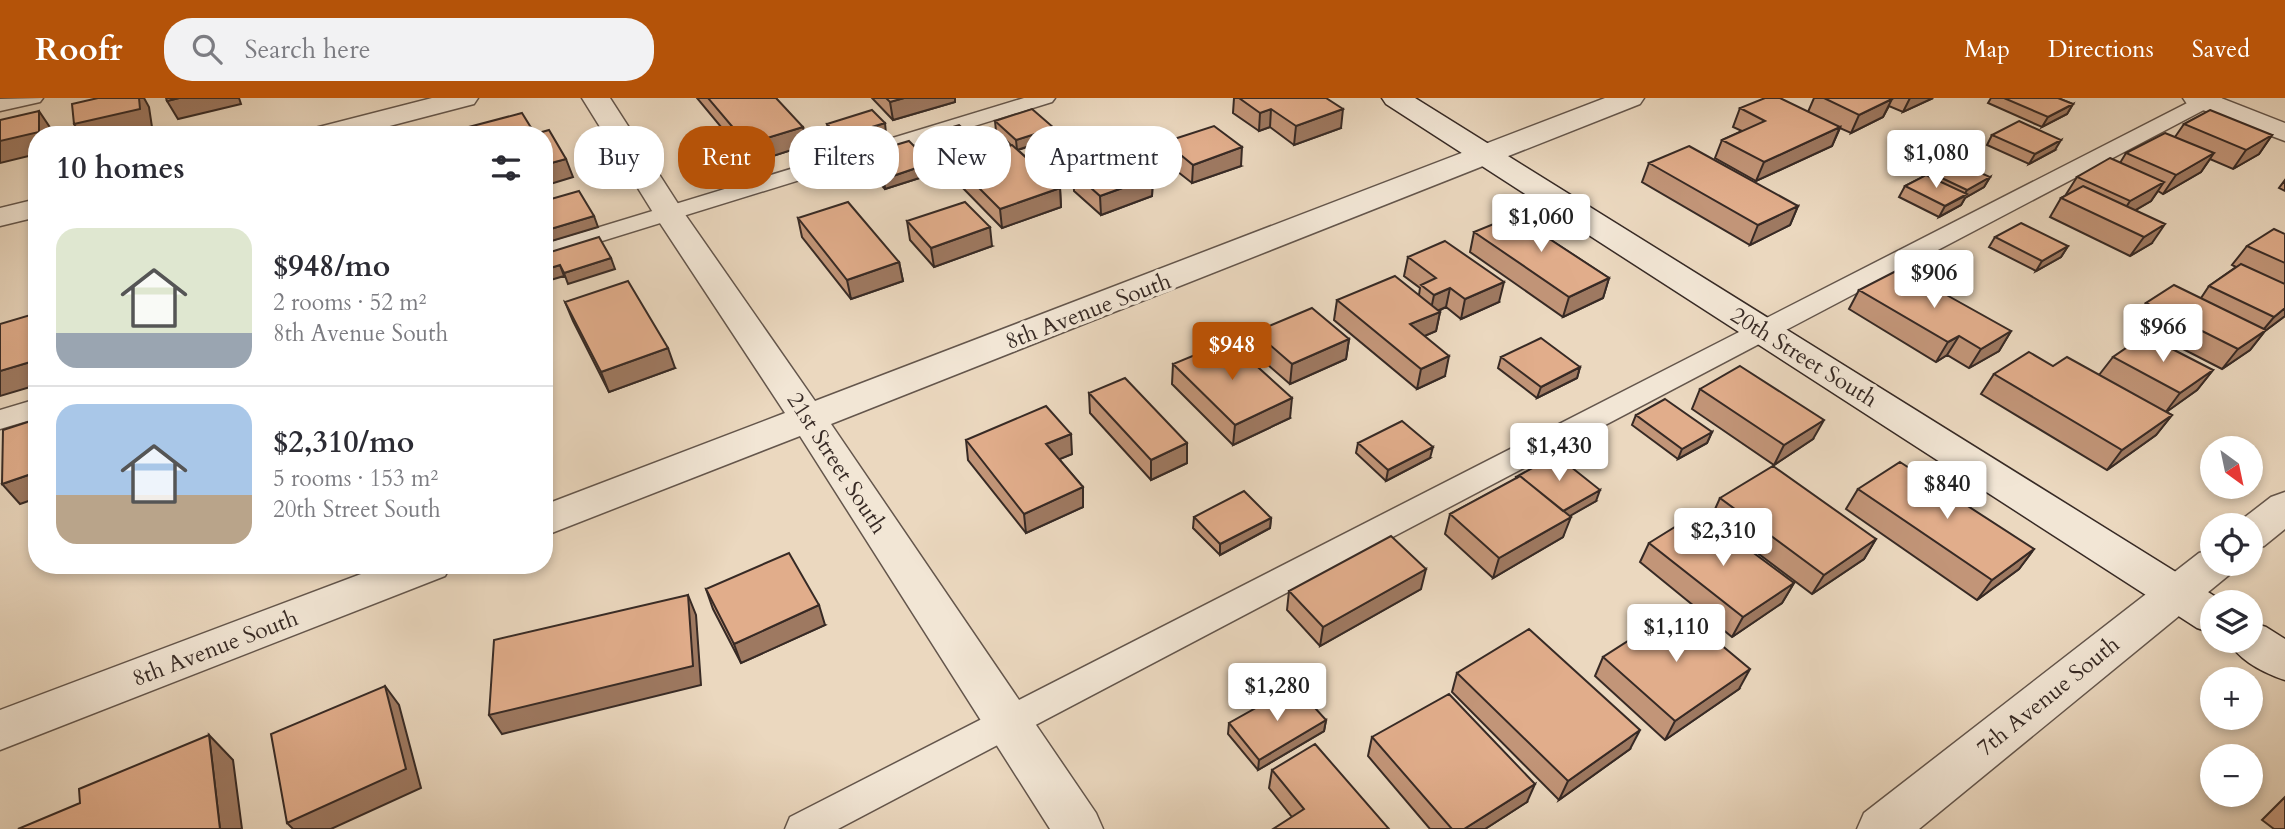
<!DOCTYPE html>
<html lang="en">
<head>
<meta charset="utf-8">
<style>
	:root { --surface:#fff; --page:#f2f2f3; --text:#2b2b33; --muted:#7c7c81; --line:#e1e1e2; --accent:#b45309 }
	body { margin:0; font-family:Cardo,serif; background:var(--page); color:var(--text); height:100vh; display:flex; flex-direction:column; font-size:26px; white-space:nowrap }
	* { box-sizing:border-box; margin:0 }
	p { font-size:23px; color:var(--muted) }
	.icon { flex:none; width:38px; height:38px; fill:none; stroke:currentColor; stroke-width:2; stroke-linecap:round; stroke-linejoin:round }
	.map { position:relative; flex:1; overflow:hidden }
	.side { position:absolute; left:28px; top:28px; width:525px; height:448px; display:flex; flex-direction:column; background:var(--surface); border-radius:28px; box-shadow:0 4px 10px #0003 }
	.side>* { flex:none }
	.banner { position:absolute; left:574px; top:28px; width:665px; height:63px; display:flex; gap:14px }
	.needle { width:46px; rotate:147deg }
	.controls { position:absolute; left:2200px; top:338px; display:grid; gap:14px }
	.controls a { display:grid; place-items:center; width:63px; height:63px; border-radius:50%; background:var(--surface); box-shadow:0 4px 10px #0003; font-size:35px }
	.price { position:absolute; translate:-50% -60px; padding:0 16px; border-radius:7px; background:#fff; color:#222; font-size:23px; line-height:46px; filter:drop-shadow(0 2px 4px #0008) }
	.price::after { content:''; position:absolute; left:50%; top:42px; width:21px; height:16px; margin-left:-10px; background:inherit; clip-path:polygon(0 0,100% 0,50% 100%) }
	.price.selected { background:var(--accent); color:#fff }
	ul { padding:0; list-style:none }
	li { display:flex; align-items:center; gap:21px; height:175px; padding:0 28px }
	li+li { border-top:2px solid var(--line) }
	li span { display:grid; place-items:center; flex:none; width:196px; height:140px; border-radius:21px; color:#555 }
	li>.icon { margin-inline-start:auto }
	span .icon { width:84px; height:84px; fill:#fffc; stroke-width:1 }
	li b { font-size:30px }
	h2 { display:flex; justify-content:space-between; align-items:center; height:84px; padding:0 28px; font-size:30px }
	.chip { padding:0 24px; border-radius:28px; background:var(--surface); box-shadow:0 4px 10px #0003; font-size:24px; line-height:63px }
	.chip.selected { background:var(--accent); color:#fff }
	header { display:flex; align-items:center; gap:42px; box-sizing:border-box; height:98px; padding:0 35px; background:var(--accent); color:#fff }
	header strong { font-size:33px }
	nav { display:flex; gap:38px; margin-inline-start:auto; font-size:24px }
	.search { width:490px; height:63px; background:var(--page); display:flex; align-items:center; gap:18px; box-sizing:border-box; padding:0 24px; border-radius:28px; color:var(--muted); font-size:26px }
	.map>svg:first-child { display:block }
</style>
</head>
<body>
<header>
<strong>Roofr</strong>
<div class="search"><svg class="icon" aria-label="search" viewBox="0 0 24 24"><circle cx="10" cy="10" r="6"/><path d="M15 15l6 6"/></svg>Search here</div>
<nav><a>Map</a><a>Directions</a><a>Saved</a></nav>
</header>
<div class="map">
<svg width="2285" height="731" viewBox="0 0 2285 731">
	<rect width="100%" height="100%" fill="#ebd8bf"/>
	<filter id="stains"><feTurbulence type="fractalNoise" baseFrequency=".00286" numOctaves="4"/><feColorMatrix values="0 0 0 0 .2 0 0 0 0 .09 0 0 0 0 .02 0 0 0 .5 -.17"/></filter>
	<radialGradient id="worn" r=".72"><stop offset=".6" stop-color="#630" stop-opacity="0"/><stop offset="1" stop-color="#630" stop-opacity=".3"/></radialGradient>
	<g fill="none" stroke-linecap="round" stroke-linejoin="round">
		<defs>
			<path id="lane" d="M43,0L40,4L0,13V1Z
				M1024,0H1055L1052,4L544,161V146Z
				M2197,0H2222L2219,4L838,731H785L790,719Z
				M37,301V320L0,331V312Z"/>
			<path id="street" d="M432,0H478L474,6L355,37H307L311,31Z
				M582,0H610L684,115L815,303L1605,0H1644L1640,6L831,326L1096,715L1103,731H1050L800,338L544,438V407L785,315L654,116Z
				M2183,0H2221L2285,25V43L2187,6Z
				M37,101V119L0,128V110Z
				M2285,394V431L2264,448L2250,452V427L2236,426L2271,399Z
				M2212,451V466H2235L2229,477L1919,731H1857L1864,715L2199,455Z
				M385,467H451L445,478L0,652V612Z"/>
			<path id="secondary" d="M1382,0H1415L2224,504H2212V535L2197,530L1386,6Z
				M2250,524L2266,529L2285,541V582C2264,575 2239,563 2228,542H2250Z"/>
		</defs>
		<use href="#lane" stroke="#64564c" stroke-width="3"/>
		<use href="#street" stroke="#64564c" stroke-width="3"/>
		<use href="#secondary" stroke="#372a25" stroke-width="3"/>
		<use href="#lane" fill="#f2e6d5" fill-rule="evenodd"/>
		<use href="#street" fill="#f2e6d5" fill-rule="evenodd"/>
		<use href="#secondary" fill="#f2e6d5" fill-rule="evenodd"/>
	</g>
	<path fill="#c29578" stroke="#372a25" stroke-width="2" d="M697,0H776L807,47L751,65Z
		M872,0H955V4L893,22Z
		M1234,0H1326L1341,30L1294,47L1270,29L1259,33L1233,15Z
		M1814,0H1933L1903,14L1889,8L1883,19L1851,35L1840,30L1832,48L1756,83L1715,60L1722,42L1742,33L1733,29L1740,10L1808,14Z
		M1991,0H2058L2073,6L2067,16L2042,29L1988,5Z
		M995,23L1055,40L1018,52L1060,90L1061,109L1002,130L957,84L956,77H954L925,48L923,38L988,54L1011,47L996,33Z
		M827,26L886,35L841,49L829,36Z
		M2184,26L2272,37L2259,56L2233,71L2210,61L2201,74L2163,96L2158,93L2151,103L2136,112L2152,145L2130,158L2050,119L2061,100L2065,98L2077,79L2120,65L2126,55L2175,39Z
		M1992,37L2055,52L2029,66L1987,47Z
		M1165,44L1241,68L1192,85L1164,63Z
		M862,57L931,65L932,76L885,91L864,68Z
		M1649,65L1798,108L1790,127L1750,147L1642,84Z
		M1073,74L1153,79L1152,98L1101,117L1074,93Z
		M1929,74L1990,79L1984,89L1965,100L1961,107L1939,119L1899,99L1905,88L1927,77Z
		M2285,82V93L2279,90Z
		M798,120L899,164L903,183L851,201L802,139Z
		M907,123L992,148L934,169L910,142Z
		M1474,134L1549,141L1609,180L1603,200L1563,219L1470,154Z
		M2285,136V218L2265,233L2250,252L2222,271L2132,225L2146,205L2201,200L2209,188L2236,169L2232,167L2247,148Z
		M1995,139L2068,148L2061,159L2036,173L1989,149Z
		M1408,159L1499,204L1461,221L1446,209L1439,213L1440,214L1436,233L1424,238L1445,278L1417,291L1334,222L1337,202L1419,197L1420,190L1404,178Z
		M1859,192L2011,233L1999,253L1969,270L1947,257L1936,264L1849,211Z
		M565,204L675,270L609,294L573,223Z
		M1255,234L1349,241L1346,261L1290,286L1253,254Z
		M1501,259L1580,269L1577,280L1537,300L1498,270Z
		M2113,259L2213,272L2197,292L2166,314L2172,317L2156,337L2107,372L1981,296L1994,276L2053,268L2099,277Z
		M1173,266L1290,320L1233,347L1172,286Z
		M1700,291L1813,341L1774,367L1692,311Z
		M1089,295L1187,345V365L1151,382L1090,315Z
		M1636,317L1712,334L1707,345L1678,361L1632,327Z
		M966,342L1072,356L1059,361L1083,389V409L1026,435L968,362Z
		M1358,345L1430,360L1386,383L1356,355Z
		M1516,379L1596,403L1569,418L1563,439L1493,480L1445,436L1450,416L1516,381Z
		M1858,391L2034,451L2019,471L1977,502L1846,411Z
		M1720,400L1876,441L1864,461L1812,496L1711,420Z
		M1194,419L1271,420L1270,430L1220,457L1193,430Z
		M1707,443L1794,485L1782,505L1732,539L1640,464L1649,445Z
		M706,491L825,527L741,565L713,511Z
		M1421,491L1320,548L1287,512L1289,493Z
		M1603,559L1739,591L1665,642L1595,578Z
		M1457,575L1630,651L1559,702L1452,594Z
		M1326,622L1324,633L1258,672L1228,636L1229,625Z
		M1372,639L1527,704L1485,731H1430L1368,658Z
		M1272,672L1389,731L1292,719L1269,690Z
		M2285,699V731H2274L2262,722Z"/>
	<path fill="#9e7961" stroke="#372a25" stroke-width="2" d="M139,0H144L149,9L152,29L119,37H81L74,26Z
		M179,0H239L241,6L178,21L167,3Z
		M904,0H955V4L893,22L890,4Z
		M1910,0H1933L1903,14Z
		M1892,1L1883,19L1851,35L1859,17Z
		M2073,6L2067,16L2042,29L2048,19Z
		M1271,11L1270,29L1259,33L1260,15Z
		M1343,11L1341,30L1294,47L1296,28Z
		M39,13L51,31L52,37H37V56L0,65V43Z
		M885,25L886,35L841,49L839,39Z
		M803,29L807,47L751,65L747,46Z
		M1840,29L1832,48L1756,83L1764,64Z
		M1054,30L1055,40L1017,52L1016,42Z
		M2272,37L2259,56L2233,71L2246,52Z
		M2061,42L2055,52L2029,66L2035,56Z
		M1242,49L1241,68L1192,85L1193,67Z
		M2214,55L2201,74L2163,96L2176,77Z
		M566,61L573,79L544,88V67Z
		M931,65L932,76L885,91L884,81Z
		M953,67H955L956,77H954Z
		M1153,79L1152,98L1101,117L1100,98Z
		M1990,79L1984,89L1965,100L1961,107L1939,119L1945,108L1963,99L1967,92Z
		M2164,84L2151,103L2118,122L2130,103Z
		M1060,90L1061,109L1002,130L1000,111Z
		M1798,108L1790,127L1750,147L1758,127Z
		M594,118L598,129L545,145L544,133Z
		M2165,126L2152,145L2130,158L2144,139Z
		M990,129L992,148L934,169L931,150Z
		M1552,132L1546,152L1542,136Z
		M2068,148L2061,159L2036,173L2042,163Z
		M611,160L615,171L568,186L564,175Z
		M899,164L903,183L851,201L847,182Z
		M560,167L564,178L544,184V172Z
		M1609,180L1603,200L1563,219L1569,199Z
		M1504,184L1499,204L1461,221L1465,201Z
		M1450,190L1446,209L1430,216L1434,197Z
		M2285,210V218L2265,233L2250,252L2222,271L2238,251L2259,237L2274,219Z
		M1440,214L1436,233L1406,246L1410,226Z
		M2011,233L1999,253L1969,270L1981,251Z
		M1959,238L1947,257L1936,264L1948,244Z
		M1349,241L1346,261L1290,286L1292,266Z
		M668,250L675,270L609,294L601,274Z
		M1449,258L1445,278L1417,291L1421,271Z
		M37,262V287L0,298V273Z
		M1580,269L1577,280L1537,300L1541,289Z
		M2213,272L2197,292L2165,315L2180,295Z
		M1292,300L1290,320L1233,347L1235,327Z
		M2172,317L2156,337L2107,372L2122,352Z
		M1824,322L1813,341L1774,367L1784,347Z
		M1712,334L1707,345L1678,361L1682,351Z
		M1071,336L1072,356L1048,366L1046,346Z
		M1187,345V365L1151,382V362Z
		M1433,349L1430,360L1386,383L1388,372Z
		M37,374V400L20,406L2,386Z
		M1083,389V409L1026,435L1024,416Z
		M1600,392L1596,403L1556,426L1560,415Z
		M1571,419L1563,439L1493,480L1499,460Z
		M1271,420L1270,430L1220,457V446Z
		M1876,441L1864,461L1812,496L1824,477Z
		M2034,451L2019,471L1977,502L1992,482Z
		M1426,471L1421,491L1320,548L1323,529Z
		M1794,485L1782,505L1732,539L1743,519Z
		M688,497L696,517L701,587L502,636L489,617Z
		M819,507L825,527L741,565L734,546Z
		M1750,571L1739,591L1665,642L1675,623Z
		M385,588L399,607L421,690L331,731H293L287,725Z
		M1326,622L1324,633L1258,672L1259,662Z
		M1640,632L1630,651L1559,702L1568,683Z
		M209,637L233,662L242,731H220Z
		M1535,686L1527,704L1485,731H1464Z"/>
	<path fill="#e1ad8b" stroke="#372a25" stroke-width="2" d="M98,0H139L140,11L74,26L72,6Z
		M166,0H179L167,3Z
		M708,0H776L803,29L747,46Z
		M886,0H904L890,4Z
		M1239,0H1326L1343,11L1296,28L1271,11L1260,15Z
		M1765,0H1780L1840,29L1764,64L1722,42L1765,23L1740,10Z
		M1824,0H1889L1892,1L1859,17Z
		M2004,0H2058L2073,6L2048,19Z
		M1032,11L1054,30L1016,42L995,23Z
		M872,12L885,25L839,39L827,26Z
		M2210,12L2272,37L2246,52L2184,26Z
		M39,13V34L0,43V22Z
		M522,15L535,36L549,32L566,61L544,67V37H468L465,30Z
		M2019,23L2061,42L2035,56L1992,37Z
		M959,27L988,54L954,65L955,66L953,67L923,38Z
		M1214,28L1242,49L1193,67L1165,44Z
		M2165,35L2214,55L2176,77L2126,55Z
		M909,43L931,65L884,81L862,57Z
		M1012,47L1060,90L1000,111L954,65Z
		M1689,48L1798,108L1758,127L1649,65Z
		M1125,56L1153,79L1100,98L1073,74Z
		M2110,60L2164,84L2130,103L2077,79Z
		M1952,62L1990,79L1967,92L1929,74Z
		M1926,77L1967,96L1945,108L1905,88Z
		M2083,88L2165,126L2144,139L2061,100Z
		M579,93L594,118L544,133V103Z
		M848,104L899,164L847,182L798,120Z
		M965,104L990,129L931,150L907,123Z
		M1523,114L1552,132L1542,136L1609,180L1569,199L1474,134Z
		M2021,125L2068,148L2042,163L1995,139Z
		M2274,131L2285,136V165L2247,148Z
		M599,139L611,160L564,175L560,167L544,172V156Z
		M1445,143L1504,184L1465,201L1450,190L1434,197L1421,187L1436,180L1408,159Z
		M2241,166L2285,186V210L2274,219L2209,188Z
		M1900,171L2011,233L1981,251L1959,238L1948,244L1859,192Z
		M1395,178L1440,214L1410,226L1449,258L1421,271L1337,202Z
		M628,183L668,250L601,274L565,204Z
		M2174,187L2266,232L2238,251L2146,205Z
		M1312,210L1349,241L1292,266L1255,234Z
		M37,215V262L0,273V226Z
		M2145,237L2213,272L2180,295L2113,259Z
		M1541,240L1580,269L1541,289L1501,259Z
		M1229,243L1292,300L1235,327L1173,266Z
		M2029,254L2053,268L2067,259L2172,317L2122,352L1994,276Z
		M1740,268L1824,322L1784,347L1700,291Z
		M1125,280L1187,345L1151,362L1089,295Z
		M1665,301L1712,334L1682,351L1636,317Z
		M1046,308L1071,336L1046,346L1083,389L1024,416L966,342Z
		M37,321V374L2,386L3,332Z
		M1402,323L1433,349L1388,372L1358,345Z
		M1556,357L1600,392L1563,413L1520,378L1517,380L1516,379Z
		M1900,364L2034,451L1992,482L1858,391Z
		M1773,368L1876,441L1824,477L1720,400Z
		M1520,378L1571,419L1499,460L1450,416Z
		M1244,393L1271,420L1220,446L1194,419Z
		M1683,424L1707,443L1724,433L1794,485L1743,519L1649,445Z
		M1391,438L1426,471L1323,529L1289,493Z
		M789,455L819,507L734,546L706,491Z
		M688,497L693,568L489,617L494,542Z
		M1678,511L1750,571L1675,623L1603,559Z
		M1529,531L1640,632L1568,683L1457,575Z
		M385,588L406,671L287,725L271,636Z
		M1295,588L1326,622L1259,662L1229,625Z
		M1449,596L1535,686L1464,731H1452L1372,639Z
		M209,637L220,731H18L80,705L79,691Z
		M1315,646L1389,731H1273L1304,711L1272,672Z"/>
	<g text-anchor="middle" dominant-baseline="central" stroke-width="7" stroke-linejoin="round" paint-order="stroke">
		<g font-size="23" fill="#372a25" stroke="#f2e6d5">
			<text transform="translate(1088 213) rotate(-21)">8th Avenue South</text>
			<text transform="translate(1804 259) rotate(32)">20th Street South</text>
			<text transform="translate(837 365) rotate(57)">21st Street South</text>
			<text transform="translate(215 550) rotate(-21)">8th Avenue South</text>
			<text transform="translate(2048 598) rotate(-39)">7th Avenue South</text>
		</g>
	</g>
	<rect width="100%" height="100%" filter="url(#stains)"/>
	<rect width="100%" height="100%" fill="url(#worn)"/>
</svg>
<div class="controls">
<a><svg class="needle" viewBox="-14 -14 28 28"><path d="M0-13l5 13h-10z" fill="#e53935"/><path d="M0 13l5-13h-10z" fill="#7c7c81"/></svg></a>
<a><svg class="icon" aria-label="locate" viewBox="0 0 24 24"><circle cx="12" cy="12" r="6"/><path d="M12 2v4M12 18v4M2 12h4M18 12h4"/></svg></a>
<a><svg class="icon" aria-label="layers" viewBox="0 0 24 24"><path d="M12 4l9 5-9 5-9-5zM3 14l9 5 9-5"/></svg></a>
<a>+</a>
<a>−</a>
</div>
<b class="price" style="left:1936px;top:92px">$1,080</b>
<b class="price" style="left:1541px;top:156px">$1,060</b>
<b class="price" style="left:1934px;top:212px">$906</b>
<b class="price" style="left:2163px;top:266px">$966</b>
<b class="price selected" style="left:1232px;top:284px">$948</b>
<b class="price" style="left:1559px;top:385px">$1,430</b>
<b class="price" style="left:1947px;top:423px">$840</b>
<b class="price" style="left:1723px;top:470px">$2,310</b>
<b class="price" style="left:1676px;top:566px">$1,110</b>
<b class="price" style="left:1277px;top:625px">$1,280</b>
<div class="banner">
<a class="chip">Buy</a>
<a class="chip selected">Rent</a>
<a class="chip">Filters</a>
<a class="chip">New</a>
<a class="chip">Apartment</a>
</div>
<section class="side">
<h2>10 homes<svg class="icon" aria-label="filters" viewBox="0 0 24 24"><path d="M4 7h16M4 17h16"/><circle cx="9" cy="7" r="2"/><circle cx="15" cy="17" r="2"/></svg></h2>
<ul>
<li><span style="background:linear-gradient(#dfe7d0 75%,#9aa5b1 0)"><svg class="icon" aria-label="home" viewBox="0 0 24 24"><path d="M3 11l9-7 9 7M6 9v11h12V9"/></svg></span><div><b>$948/mo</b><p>2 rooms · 52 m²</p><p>8th Avenue South</p></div></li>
<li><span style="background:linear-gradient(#a9c7e8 65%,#b9a48a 0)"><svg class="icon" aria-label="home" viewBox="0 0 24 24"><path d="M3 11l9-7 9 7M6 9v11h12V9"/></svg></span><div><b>$2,310/mo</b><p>5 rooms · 153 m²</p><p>20th Street South</p></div></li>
</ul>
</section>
</div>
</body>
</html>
